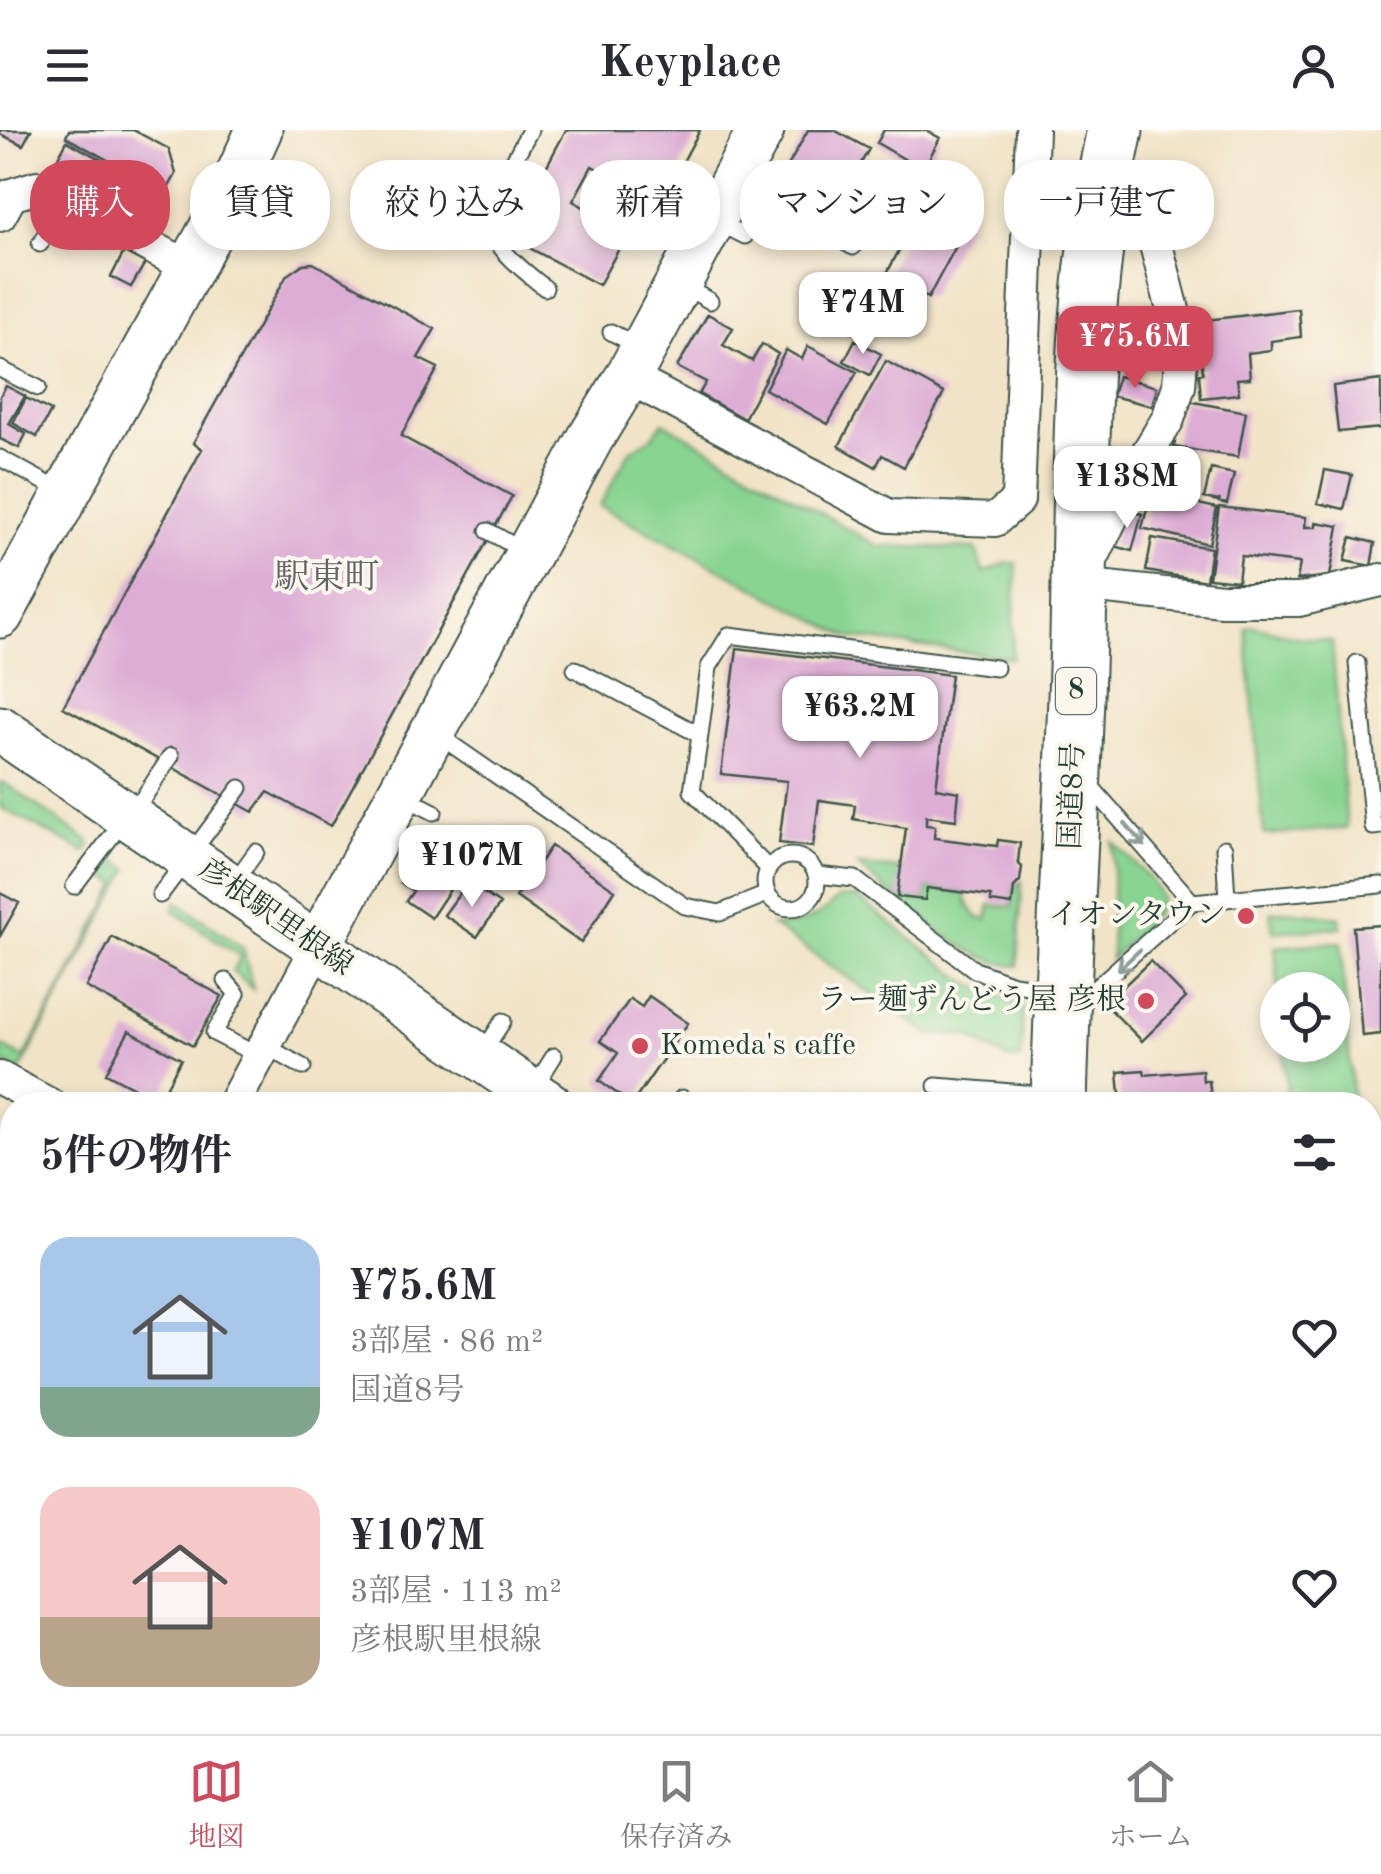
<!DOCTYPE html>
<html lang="ja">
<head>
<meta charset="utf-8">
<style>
	:root { --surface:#fff; --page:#f2f2f3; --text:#2b2b33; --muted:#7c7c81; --line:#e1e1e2; --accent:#d1495b }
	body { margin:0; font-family:"Old Standard TT","Noto Serif JP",serif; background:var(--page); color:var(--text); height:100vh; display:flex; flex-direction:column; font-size:38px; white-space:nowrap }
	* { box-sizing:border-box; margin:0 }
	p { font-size:32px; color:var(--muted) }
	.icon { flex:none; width:55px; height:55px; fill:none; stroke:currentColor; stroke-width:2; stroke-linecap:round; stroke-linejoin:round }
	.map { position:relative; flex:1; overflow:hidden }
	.details { position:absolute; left:0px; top:962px; width:1382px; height:642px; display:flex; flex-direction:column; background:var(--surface); border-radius:40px 40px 0 0; box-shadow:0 5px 15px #0003 }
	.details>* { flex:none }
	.top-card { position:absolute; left:30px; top:30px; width:1322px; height:90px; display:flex; gap:20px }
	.buttons { position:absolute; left:1260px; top:842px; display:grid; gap:20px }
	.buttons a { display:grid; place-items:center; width:90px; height:90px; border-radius:50%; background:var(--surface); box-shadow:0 5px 15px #0003; font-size:50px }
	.price { position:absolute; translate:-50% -85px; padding:0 22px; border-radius:20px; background:#fff; color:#222; font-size:32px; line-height:65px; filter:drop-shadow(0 2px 5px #0008) }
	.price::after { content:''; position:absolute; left:50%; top:60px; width:30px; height:22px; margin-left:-15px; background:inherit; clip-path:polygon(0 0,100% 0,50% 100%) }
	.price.current { background:var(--accent); color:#fff }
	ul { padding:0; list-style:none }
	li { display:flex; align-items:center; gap:30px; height:250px; padding:0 40px }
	li span { display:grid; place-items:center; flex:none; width:280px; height:200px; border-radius:30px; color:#555 }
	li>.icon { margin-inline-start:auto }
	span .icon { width:120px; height:120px; fill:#fffc; stroke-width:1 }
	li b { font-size:42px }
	h2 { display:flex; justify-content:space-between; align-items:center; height:120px; padding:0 40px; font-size:42px }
	.tag { padding:0 35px; border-radius:40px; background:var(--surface); box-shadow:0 5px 15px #0003; font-size:35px; line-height:90px }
	.tag.current { background:var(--accent); color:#fff }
	header { display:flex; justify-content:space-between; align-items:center; height:130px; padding:0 40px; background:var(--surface); font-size:45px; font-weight:600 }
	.dock { display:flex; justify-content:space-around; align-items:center; height:140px; border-top:2px solid var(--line); background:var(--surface); font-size:28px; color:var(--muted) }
	.dock a { display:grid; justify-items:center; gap:5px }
	.dock .current { color:var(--accent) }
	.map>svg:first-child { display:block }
</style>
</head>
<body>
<header><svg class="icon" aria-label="menu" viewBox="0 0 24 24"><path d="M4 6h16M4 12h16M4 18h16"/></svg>Keyplace<svg class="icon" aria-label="person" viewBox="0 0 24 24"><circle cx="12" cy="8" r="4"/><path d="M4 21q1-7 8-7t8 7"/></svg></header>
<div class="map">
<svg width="1381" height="1604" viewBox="0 0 1381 1604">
	<rect width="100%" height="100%" fill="#fbf7ec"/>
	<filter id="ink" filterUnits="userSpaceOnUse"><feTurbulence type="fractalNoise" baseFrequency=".01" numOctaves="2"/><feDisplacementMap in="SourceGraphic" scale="20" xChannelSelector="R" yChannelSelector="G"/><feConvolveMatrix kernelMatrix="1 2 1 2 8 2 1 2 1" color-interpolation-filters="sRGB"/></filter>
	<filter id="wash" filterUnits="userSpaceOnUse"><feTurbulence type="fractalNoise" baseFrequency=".0048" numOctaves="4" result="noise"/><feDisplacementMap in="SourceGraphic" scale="40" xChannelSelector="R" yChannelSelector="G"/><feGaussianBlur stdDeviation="2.25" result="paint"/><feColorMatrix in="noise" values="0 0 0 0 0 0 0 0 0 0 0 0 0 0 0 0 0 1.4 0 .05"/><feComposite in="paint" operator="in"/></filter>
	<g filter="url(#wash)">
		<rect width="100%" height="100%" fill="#f1e3c6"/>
		<path fill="#89d492" stroke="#548863" stroke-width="2.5" d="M663,292L878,416L976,419L983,443L1006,433H1017L1012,528L848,507L600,376L629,322L653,306Z
			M1254,496L1292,506L1332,511L1347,698L1264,705L1246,498Z
			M3,652L89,712V718L85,722L0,677V653Z
			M1113,712C1178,776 1174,766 1111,829Z
			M112,728L129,739L19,942L0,931L2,916L24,928L118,754L99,742Z
			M858,736L901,739L898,767L925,770L927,758L966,763L967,772L976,787L987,790L990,775L1012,777L1014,757L1022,752L1018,836C970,835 895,768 858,736Z
			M857,767L968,853L1023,876L1021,929H1007L966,905H931L773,796C801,795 818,789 838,768Z
			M176,771L243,818L253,859L232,841L241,827L174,781Z
			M1285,781L1340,787L1341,797L1273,802L1270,782Z
			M1341,812L1353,975H1288L1283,915H1332V860H1278L1275,817Z"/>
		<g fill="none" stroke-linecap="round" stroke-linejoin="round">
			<path stroke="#4ebdc4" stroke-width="9" d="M1370,1493L1381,1499
				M1244,1604L1251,1592"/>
		</g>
		<g id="blocks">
			<path fill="#ddadd5" d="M0,0H31L23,15L0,4Z
				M69,0H133L169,19L176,44L166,62L66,7Z
				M566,0H700L660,74L592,36L573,71L628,102L599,155L509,107Z
				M808,0H834L869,19L831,86L777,56Z
				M884,0H925L940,8L923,40L877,13Z
				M67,11L116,38L102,62L53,37Z
				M933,56L976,79L928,168L886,145Z
				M124,122L145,133L131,157L111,147Z
				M313,133L435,199L418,228L438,238L401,306L512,366L331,696L268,662L253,682L63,577L202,319L193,313L287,145L303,134Z
				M1299,179L1301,207L1271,211V220L1248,223L1250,248L1237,249L1239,264L1201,268L1199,244L1203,243L1197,191Z
				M708,184L733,198L723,215L752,231L762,214L778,224L744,289L699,264L706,252L677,237Z
				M1165,195V216H1119L1120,196Z
				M855,210L881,224L870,245L844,231Z
				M808,216L857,242L828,294L765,259L786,220L802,229Z
				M886,231L944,263L904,337L882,325L876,337L839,316Z
				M1118,246L1157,257L1152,276L1112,266Z
				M1381,250V298L1338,302L1333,256Z
				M6,256L25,266L9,294L26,304L19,318L0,309V266Z
				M26,268L51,281L37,307L13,293Z
				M1183,270L1246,282L1238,327L1174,317Z
				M1211,339L1234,344L1227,374L1219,372L1220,369L1219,371L1204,368Z
				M1325,340L1352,345L1344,379L1318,373Z
				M1151,364L1217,378L1209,414L1142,398Z
				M1219,377L1306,387L1305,397H1316V392L1339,396L1330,446L1297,450L1300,433L1241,426L1238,451L1209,448Z
				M1124,380L1142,384L1132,421L1111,415Z
				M1351,407L1375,413L1371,436L1345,431Z
				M1152,408L1211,418L1206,451L1146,441Z
				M737,518L951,545L936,658L959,662L956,690L926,686V695L935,696L934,708L997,716L998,710L1020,713L1018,733L1022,737L1020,751L1014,757L1012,775L991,772V766L927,758L925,770L897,767L906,698L853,689L855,675L819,670L813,717L779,713L787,651L721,644Z
				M551,716L615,760L581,813L516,767Z
				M423,721L459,746L431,788L406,771L413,761L401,753Z
				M468,752L500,774L477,807L444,785Z
				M0,763L19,773L0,806Z
				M1381,795V904L1362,906L1353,797Z
				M112,807L222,866L193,916L86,857Z
				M1150,831L1186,868L1142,911L1105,874Z
				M649,866L688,893L632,974L599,951L618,923L600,911L630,869L642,877Z
				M129,901L181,929L159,971L106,943Z
				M1144,940L1145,945L1202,940L1203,951H1209L1212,975H1121L1118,942Z
				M1380,1393H1381V1438L1370,1434V1423Z
				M1370,1500L1381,1506V1532L1370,1551Z
				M127,1592H177L155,1604H144Z
				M520,1592H566L576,1599L573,1604H512Z
				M640,1592H701L717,1604H643L635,1598Z
				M735,1592H791L783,1604H733L729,1601Z
				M878,1592H896L913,1604H870Z
				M1105,1592H1158L1157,1598L1105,1597Z
				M1271,1592H1300L1321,1604H1264Z"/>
		</g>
	</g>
	<g filter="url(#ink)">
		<use href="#blocks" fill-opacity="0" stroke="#3e564a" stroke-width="2.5"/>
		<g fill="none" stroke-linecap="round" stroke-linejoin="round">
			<defs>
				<path id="lane" d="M530,0L489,77C484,113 520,137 545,158
					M739,54L853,117
					M717,92L745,106
					M40,114L63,71
					M683,156L710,171
					M611,202L639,217
					M0,239L38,258
					M0,328L63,362
					M488,401L525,422
					M1357,533L1373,697L1381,696
					M575,539L700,605L692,661L768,738
					M438,605L685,776L720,783L767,764
					M700,605L709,537L729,505L996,538
					M1088,653L1192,772
					M403,666L434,682
					M132,685L171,626
					M1224,718L1227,769
					M765 752a26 26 0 1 1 52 0a26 26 0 1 1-52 0Z
					M816,745L855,749L975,840L1013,854L1055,859
					M232,755L256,722
					M74,756L126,687
					M160,765L240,658
					M226,851L237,864L214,903L259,926
					M1074,877L1192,772L1381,755
					M264,915L303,937
					M481,925L503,891
					M936,956L1050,965
					M532,961L554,926
					M682,968L692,975
					M6,1302L12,1305
					M0,1457L12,1462
					M48,1604L56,1592"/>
				<path id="street" d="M0,85L11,65L37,57L191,138
					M1156,115L1182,214L1179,256L1168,289L1124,362L1079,455L1222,470H1299L1381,450
					M628,247L889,386L995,390L1018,370L1032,0
					M0,948L50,975
					M233,975L318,816
					M0,1420L12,1390
					M1370,1475L1381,1480
					M0,1540L12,1548
					M1370,1590L1381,1570
					M80,1592L97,1604
					M927,1592L945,1604
					M218,1604L225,1592
					M413,1604L420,1592
					M609,1604L617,1592
					M830,1604L838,1592"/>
				<path id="secondary" d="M0,485L227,71L259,0
					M0,599L550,975
					M318,816L590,309L628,247L761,0
					M1370,1202L1381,1209"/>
				<path id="highway" d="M1059,975C1063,818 1074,662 1078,505C1082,337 1078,165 1115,0
					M1028,1604L1029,1592"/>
			</defs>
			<use href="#lane" stroke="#3e564a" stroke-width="19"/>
			<use href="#street" stroke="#3e564a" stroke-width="36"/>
			<use href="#secondary" stroke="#3e564a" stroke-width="49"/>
			<use href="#highway" stroke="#3e564a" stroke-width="59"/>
			<use href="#lane" stroke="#fff" stroke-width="15"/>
			<use href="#street" stroke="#fff" stroke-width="32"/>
			<use href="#secondary" stroke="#fff" stroke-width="45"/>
			<use href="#highway" stroke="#fff" stroke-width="55"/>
		</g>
		<defs><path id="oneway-shaft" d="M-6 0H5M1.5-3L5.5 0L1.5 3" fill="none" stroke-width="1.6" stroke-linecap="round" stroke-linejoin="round" transform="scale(2.5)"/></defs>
		<g stroke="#8f9e9a">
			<use href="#oneway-shaft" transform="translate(1135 705) rotate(49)"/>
			<use href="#oneway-shaft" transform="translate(1129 830) rotate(137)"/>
		</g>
	</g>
	<g fill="#d1495b" stroke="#fbf7ec" stroke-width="4">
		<circle cx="1246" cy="786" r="10"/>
		<circle cx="1146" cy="871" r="10"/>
		<circle cx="640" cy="916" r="10"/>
	</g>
	<g text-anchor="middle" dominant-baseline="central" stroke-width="8" stroke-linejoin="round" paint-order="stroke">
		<rect fill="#fbf7ec" stroke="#61756b" stroke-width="2.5" x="1056" y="538" width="40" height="46" rx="8"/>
		<g font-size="28" font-weight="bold" fill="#1f3d34">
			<text x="1076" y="561">8</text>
		</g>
		<g font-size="30" fill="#1f3d34" stroke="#fbf7ec">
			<text transform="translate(1073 666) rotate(-88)">国道8号</text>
			<text transform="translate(275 788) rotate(35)">彦根駅里根線</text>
		</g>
		<g font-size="30" fill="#1f3d34" stroke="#fbf7ec" text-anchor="end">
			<text x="1226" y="786">イオンタウン</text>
			<text x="1126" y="871">ラー麺ずんどう屋 彦根</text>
			<text x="660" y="916" text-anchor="start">Komeda's caffe</text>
		</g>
		<g font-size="35" fill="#62646c" stroke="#fbf7ec">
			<text x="327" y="448">駅東町</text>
		</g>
	</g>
</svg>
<div class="buttons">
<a><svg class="icon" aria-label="locate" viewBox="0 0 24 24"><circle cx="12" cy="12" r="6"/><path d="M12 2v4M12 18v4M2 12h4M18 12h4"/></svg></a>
</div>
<b class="price" style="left:863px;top:227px">¥74M</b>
<b class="price current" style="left:1135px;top:261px">¥75.6M</b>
<b class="price" style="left:1127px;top:401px">¥138M</b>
<b class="price" style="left:860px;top:631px">¥63.2M</b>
<b class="price" style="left:472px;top:780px">¥107M</b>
<div class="top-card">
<a class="tag current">購入</a>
<a class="tag">賃貸</a>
<a class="tag">絞り込み</a>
<a class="tag">新着</a>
<a class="tag">マンション</a>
<a class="tag">一戸建て</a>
</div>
<section class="details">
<h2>5件の物件<svg class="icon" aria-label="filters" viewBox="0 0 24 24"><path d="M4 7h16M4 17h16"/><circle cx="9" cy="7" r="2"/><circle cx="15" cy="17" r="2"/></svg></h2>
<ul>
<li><span style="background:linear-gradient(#a9c7e8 75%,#7fa58c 0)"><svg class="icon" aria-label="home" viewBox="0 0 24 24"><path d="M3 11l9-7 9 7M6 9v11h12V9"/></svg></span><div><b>¥75.6M</b><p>3部屋 · 86 m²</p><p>国道8号</p></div><svg class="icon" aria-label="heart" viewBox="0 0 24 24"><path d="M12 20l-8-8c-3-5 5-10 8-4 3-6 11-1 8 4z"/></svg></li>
<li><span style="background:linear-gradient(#f6c9c9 65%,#b9a48a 0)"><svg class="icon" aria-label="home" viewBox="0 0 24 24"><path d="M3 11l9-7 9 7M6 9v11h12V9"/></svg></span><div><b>¥107M</b><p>3部屋 · 113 m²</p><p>彦根駅里根線</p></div><svg class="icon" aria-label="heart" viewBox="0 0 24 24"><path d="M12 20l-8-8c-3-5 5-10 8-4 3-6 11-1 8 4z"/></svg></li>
</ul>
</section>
</div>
<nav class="dock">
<a class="current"><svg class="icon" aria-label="map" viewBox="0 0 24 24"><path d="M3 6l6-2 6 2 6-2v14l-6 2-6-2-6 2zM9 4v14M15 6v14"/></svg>地図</a>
<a><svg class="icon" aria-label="saved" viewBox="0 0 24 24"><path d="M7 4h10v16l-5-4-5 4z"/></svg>保存済み</a>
<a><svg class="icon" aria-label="home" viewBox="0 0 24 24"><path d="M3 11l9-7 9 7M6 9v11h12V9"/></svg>ホーム</a>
</nav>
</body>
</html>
